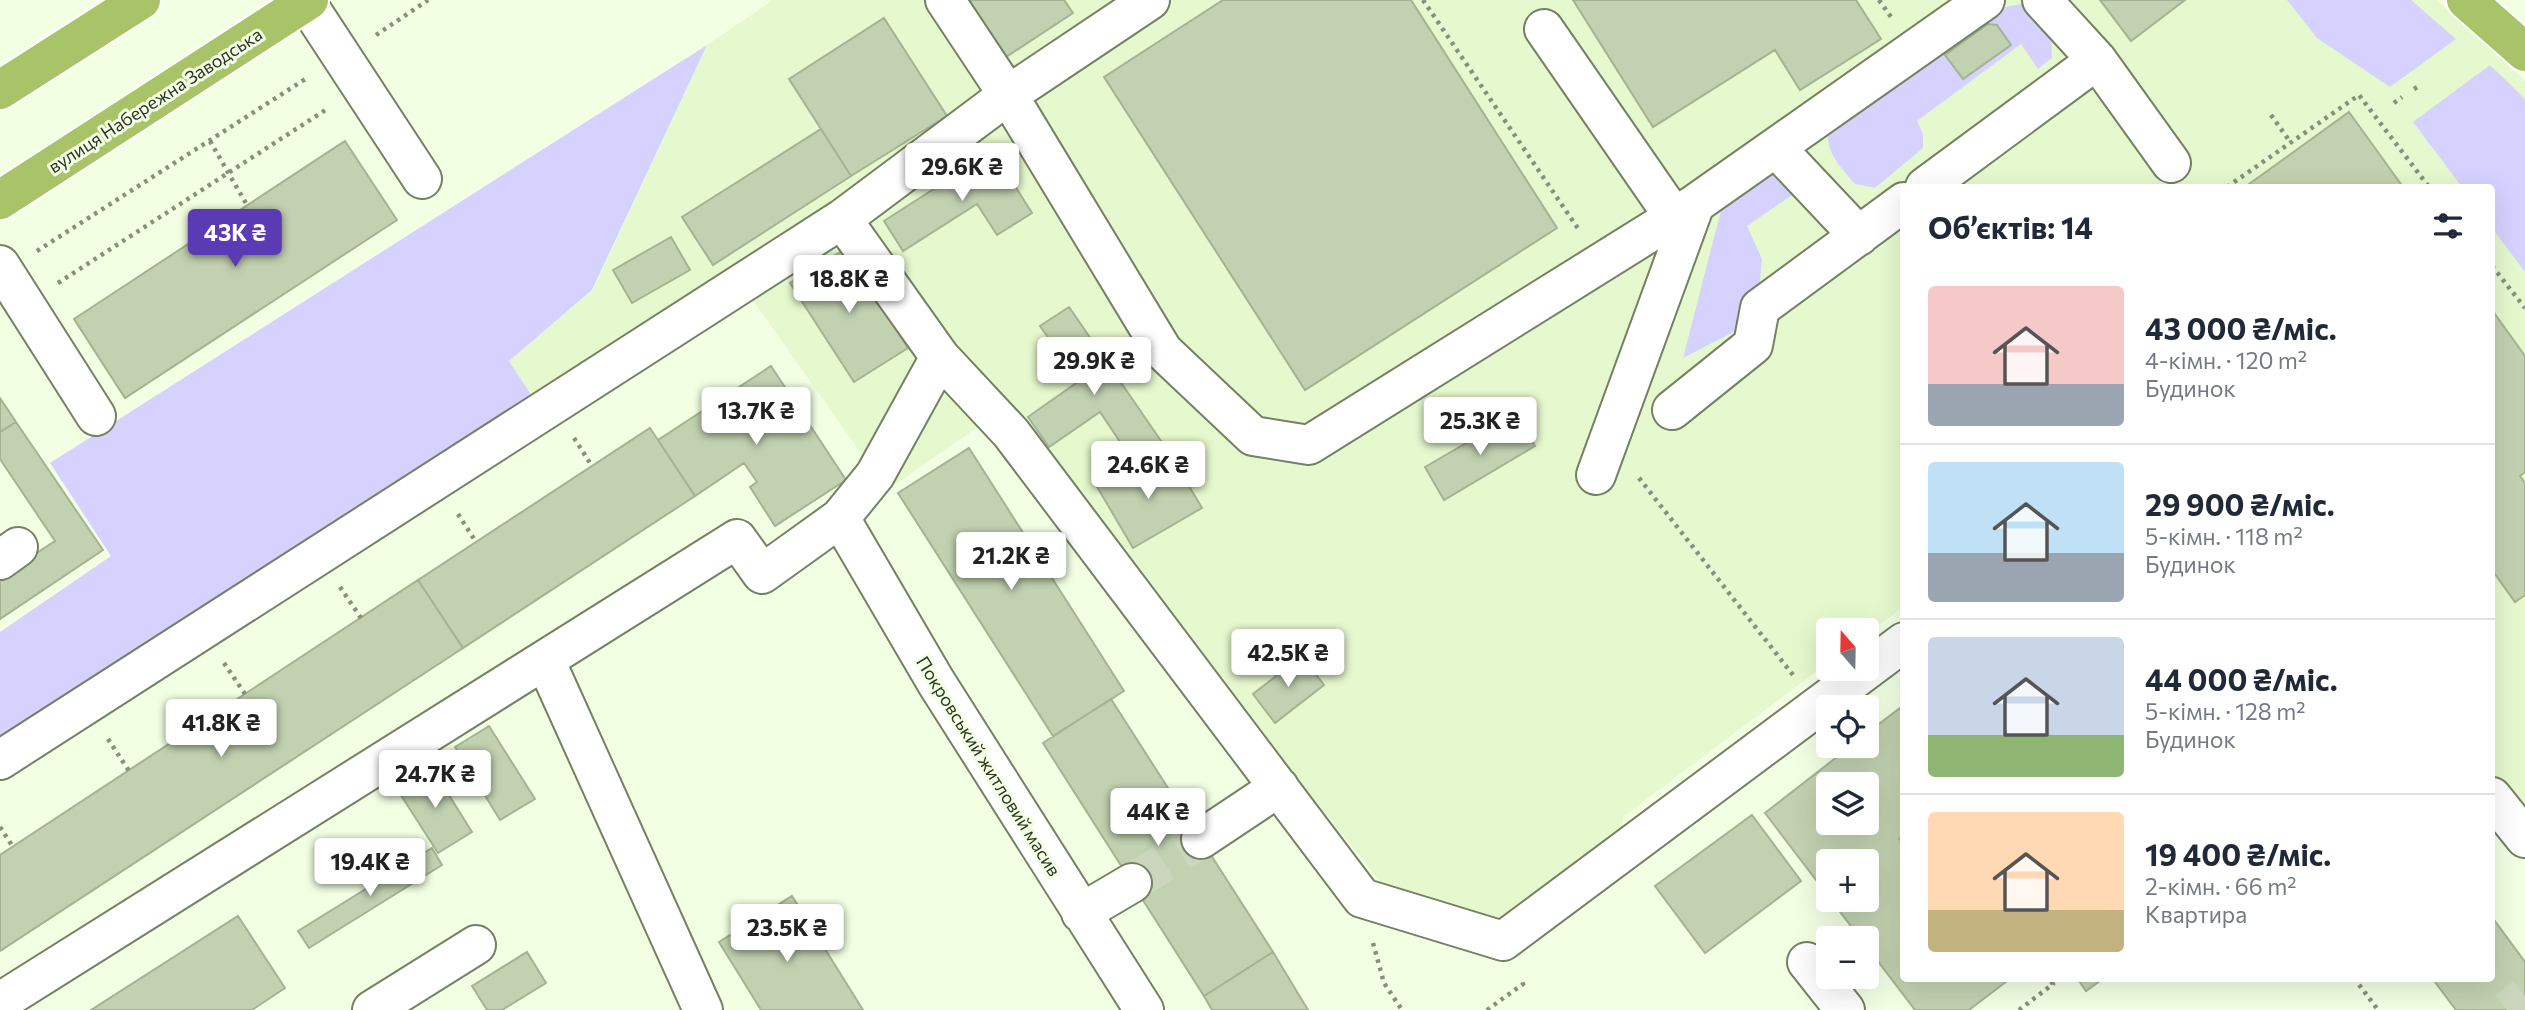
<!DOCTYPE html>
<html lang="uk">
<head>
<meta charset="utf-8">
<style>
	:root { --surface:#fff; --page:#f2f2f3; --text:#1f2937; --muted:#747a83; --line:#e0e1e3; --accent:#5b3bb3 }
	body { margin:0; font-family:Commissioner,sans-serif; background:var(--page); color:var(--text); height:100vh; display:flex; flex-direction:column; font-size:26px; white-space:nowrap }
	* { box-sizing:border-box; margin:0 }
	p { font-size:23px; color:var(--muted) }
	.icon { flex:none; width:38px; height:38px; fill:none; stroke:currentColor; stroke-width:2; stroke-linecap:round; stroke-linejoin:round }
	.map { position:relative; flex:1; overflow:hidden }
	.details { position:absolute; left:1900px; top:184px; width:595px; height:798px; display:flex; flex-direction:column; background:var(--surface); border-radius:7px; box-shadow:0 7px 28px #0002 }
	.details>* { flex:none }
	.needle { width:46px; rotate:340deg }
	.buttons { position:absolute; left:1816px; top:618px; display:grid; gap:14px }
	.buttons a { display:grid; place-items:center; width:63px; height:63px; border-radius:7px; background:var(--surface); box-shadow:0 7px 28px #0002; font-size:35px }
	.price { position:absolute; translate:-50% -60px; padding:0 16px; border-radius:7px; background:#fff; color:#222; font-size:23px; line-height:46px; filter:drop-shadow(0 2px 4px #0008) }
	.price::after { content:''; position:absolute; left:50%; top:42px; width:21px; height:16px; margin-left:-10px; background:inherit; clip-path:polygon(0 0,100% 0,50% 100%) }
	.price.active { background:var(--accent); color:#fff }
	ul { padding:0; list-style:none }
	li { display:flex; align-items:center; gap:21px; height:175px; padding:0 28px }
	li+li { border-top:2px solid var(--line) }
	li span { display:grid; place-items:center; flex:none; width:196px; height:140px; border-radius:7px; color:#555 }
	li>.icon { margin-inline-start:auto }
	span .icon { width:84px; height:84px; fill:#fffc; stroke-width:1 }
	li b { font-size:30px }
	h2 { display:flex; justify-content:space-between; align-items:center; height:84px; padding:0 28px; font-size:30px }
	.map>svg:first-child { display:block }
</style>
</head>
<body>
<div class="map">
<svg width="2525" height="1010" viewBox="0 0 2525 1010">
	<rect width="100%" height="100%" fill="#f2ffe3"/>
	<path fill="#e5f8ce" d="M773,0H2437L2525,81V816L2492,775V187H1904V606L1867,634V630H1829V662L1623,817L1621,843L1517,921L1491,924L1393,897L1201,660L1004,409L887,490L731,269L534,399L509,361L593,290L707,45Z"/>
	<path fill="#d6d2ff" d="M2287,0H2411L2456,39L2390,87L2317,38Z
		M2020,4L2035,9L2051,34L2052,58L2038,69L2021,44L1917,121L1923,134V148L1875,188L1855,184C1840,166 1822,150 1830,125L2002,8Z
		M707,45L592,290L509,361L534,399L0,747V632L111,556L50,463Z
		M2490,65L2525,99V272L2492,228V187H2462L2413,122Z
		M1770,165L1798,191L1747,226L1762,259L1759,292L1745,326L1683,358L1725,195Z"/>
	<path fill="#c2d1b0" stroke="#a4b392" stroke-width="2" fill-rule="evenodd" d="M964,0H1064L1073,13L1003,59Z
		M1223,0H1411L1557,228L1305,390L1104,77Z
		M1573,0H1856L1881,39L1800,90L1775,50L1653,127Z
		M2100,0H2185L2131,41Z
		M884,18L947,116L851,176L789,79Z
		M1988,24L1997,25L2011,45L1963,79L1945,55Z
		M2349,112L2403,187H2245Z
		M821,129L851,176L713,265L682,217Z
		M345,141L397,220L125,398L74,319Z
		M993,151L1032,213L997,235L977,204L903,251L884,221Z
		M671,237L690,270L632,303L613,270Z
		M845,249L908,348L854,382L790,283Z
		M1069,307L1170,454L1141,473L1100,412L1049,447L1028,417L1079,381L1040,326Z
		M2492,310L2525,356V472L2520,476L2525,483V595L2515,602L2492,570Z
		M771,366L846,480L775,526L750,487L757,482L744,463L695,496L658,440Z
		M0,398L16,422L0,432Z
		M1516,414L1535,446L1444,500L1425,467Z
		M16,422L103,550L0,619V577L55,541L0,459V432Z
		M650,428L695,496L463,648L418,580Z
		M969,448L1124,691L1053,736L898,493Z
		M1174,461L1202,508L1133,548L1096,485L1131,465L1140,481Z
		M418,580L463,648L0,951V855Z
		M1302,656L1324,685L1275,723L1253,694Z
		M1111,699L1273,952L1204,996L1043,743Z
		M1904,705V835L1899,839L1904,845V978H2005L2007,981L1969,1010H1915L1867,947V938H1860L1831,900H1867V861H1829V897L1765,813L1851,746H1867V733ZM1829,784H1867V822H1829Z
		M489,726L535,799L500,820L455,747Z
		M432,768L472,832L438,853L397,789Z
		M1752,815L1801,881L1705,953L1655,886Z
		M432,848L442,865L309,948L298,931Z
		M792,896L863,1010H761L719,942Z
		M238,916L285,988L252,1010H91Z
		M2492,917L2525,962V1010H2456L2432,978H2492Z
		M527,952L546,983L502,1010H487L472,986Z
		M1273,952L1308,1010H1212L1204,996Z
		M2077,978H2104L2086,991Z"/>
	<g fill="none" stroke-linecap="round" stroke-linejoin="round">
		<path stroke="#cbd6bd" stroke-width="38" stroke-dasharray="38 19" stroke-linecap="butt" d="M1132,883L1201,839
			M2507,1010L2525,996"/>
		<defs>
			<path id="minor" d="M945,0L1008,95L1163,351L1253,436L1309,445L1695,204L1985,0
				M2042,0L2097,60L2171,163
				M306,2L422,179
				M1544,29L1674,217
				M1776,148L1859,236
				M1925,187L2097,60
				M842,219L940,357L1011,433L1362,898L1503,941L1904,642
				M0,265L96,416
				M1672,410L1753,345L1760,308L1904,202
				M1596,475L1695,204
				M840,518L936,682L1144,1010
				M0,560L18,547
				M545,660L703,1010
				M0,760L842,219L1008,95L1150,0
				M2492,797L2525,838
				M1201,839L1279,787
				M1081,913L1132,883
				M1807,962L1845,1010
				M0,1002L737,539L762,574L840,518L875,475L940,357
				M372,1010L476,945"/>
			<path id="major" d="M2466,0L2525,52
				M0,90L141,0
				M0,200L309,0"/>
		</defs>
		<use href="#minor" stroke="#748163" stroke-width="42"/>
		<use href="#major" stroke="#fff" stroke-width="42"/>
		<path stroke="#86907c" stroke-width="4.5" stroke-dasharray="3.5 5" stroke-linecap="butt" d="M1423,0L1579,230
			M1879,0L1891,17
			M376,35L428,0
			M2414,89L2421,85
			M2394,103L2402,97
			M2271,115L2291,143
			M210,141L247,205
			M2227,187L2359,95L2429,187
			M37,251L307,78
			M2492,266L2525,308
			M58,283L327,109
			M574,438L592,466
			M1639,478L1793,675
			M458,514L476,542
			M340,587L361,618
			M224,663L245,694
			M108,739L129,771
			M0,827L13,847
			M1373,943L1384,983L1402,1010
			M2354,978L2378,1010
			M1487,1010L1523,984L1520,978
			M2019,1010L2053,984L2048,978"/>
		<use href="#minor" stroke="#fff" stroke-width="38"/>
		<use href="#major" stroke="#a9c368" stroke-width="38"/>
	</g>
	<g text-anchor="middle" dominant-baseline="central" stroke-width="6" stroke-linejoin="round" paint-order="stroke">
		<g font-size="18" fill="#2e3427" stroke="#f2ffe3">
			<text transform="translate(155 100) rotate(-33)">вулиця Набережна Заводська</text>
			<text transform="translate(989 766) rotate(58)">Покровський житловий масив</text>
		</g>
	</g>
</svg>
<div class="buttons">
<a><svg class="needle" viewBox="-14 -14 28 28"><path d="M0-13l5 13h-10z" fill="#e53935"/><path d="M0 13l5-13h-10z" fill="#747a83"/></svg></a>
<a><svg class="icon" aria-label="locate" viewBox="0 0 24 24"><circle cx="12" cy="12" r="6"/><path d="M12 2v4M12 18v4M2 12h4M18 12h4"/></svg></a>
<a><svg class="icon" aria-label="layers" viewBox="0 0 24 24"><path d="M12 4l9 5-9 5-9-5zM3 14l9 5 9-5"/></svg></a>
<a>+</a>
<a>−</a>
</div>
<b class="price" style="left:962px;top:203px">29.6K ₴</b>
<b class="price active" style="left:235px;top:269px">43K ₴</b>
<b class="price" style="left:849px;top:315px">18.8K ₴</b>
<b class="price" style="left:1094px;top:397px">29.9K ₴</b>
<b class="price" style="left:756px;top:447px">13.7K ₴</b>
<b class="price" style="left:1480px;top:457px">25.3K ₴</b>
<b class="price" style="left:1148px;top:501px">24.6K ₴</b>
<b class="price" style="left:1011px;top:592px">21.2K ₴</b>
<b class="price" style="left:1288px;top:689px">42.5K ₴</b>
<b class="price" style="left:221px;top:759px">41.8K ₴</b>
<b class="price" style="left:435px;top:810px">24.7K ₴</b>
<b class="price" style="left:1158px;top:848px">44K ₴</b>
<b class="price" style="left:370px;top:898px">19.4K ₴</b>
<b class="price" style="left:787px;top:964px">23.5K ₴</b>
<section class="details">
<h2>Об’єктів: 14<svg class="icon" aria-label="filters" viewBox="0 0 24 24"><path d="M4 7h16M4 17h16"/><circle cx="9" cy="7" r="2"/><circle cx="15" cy="17" r="2"/></svg></h2>
<ul>
<li><span style="background:linear-gradient(#f6c9c9 70%,#9aa5b1 0)"><svg class="icon" aria-label="home" viewBox="0 0 24 24"><path d="M3 11l9-7 9 7M6 9v11h12V9"/></svg></span><div><b>43 000 ₴/міс.</b><p>4-кімн. · 120 m²</p><p>Будинок</p></div></li>
<li><span style="background:linear-gradient(#bfe0f5 65%,#9aa5b1 0)"><svg class="icon" aria-label="home" viewBox="0 0 24 24"><path d="M3 11l9-7 9 7M6 9v11h12V9"/></svg></span><div><b>29 900 ₴/міс.</b><p>5-кімн. · 118 m²</p><p>Будинок</p></div></li>
<li><span style="background:linear-gradient(#c9d6e8 70%,#8fb573 0)"><svg class="icon" aria-label="home" viewBox="0 0 24 24"><path d="M3 11l9-7 9 7M6 9v11h12V9"/></svg></span><div><b>44 000 ₴/міс.</b><p>5-кімн. · 128 m²</p><p>Будинок</p></div></li>
<li><span style="background:linear-gradient(#ffd9b3 70%,#c2b280 0)"><svg class="icon" aria-label="home" viewBox="0 0 24 24"><path d="M3 11l9-7 9 7M6 9v11h12V9"/></svg></span><div><b>19 400 ₴/міс.</b><p>2-кімн. · 66 m²</p><p>Квартира</p></div></li>
</ul>
</section>
</div>
</body>
</html>
